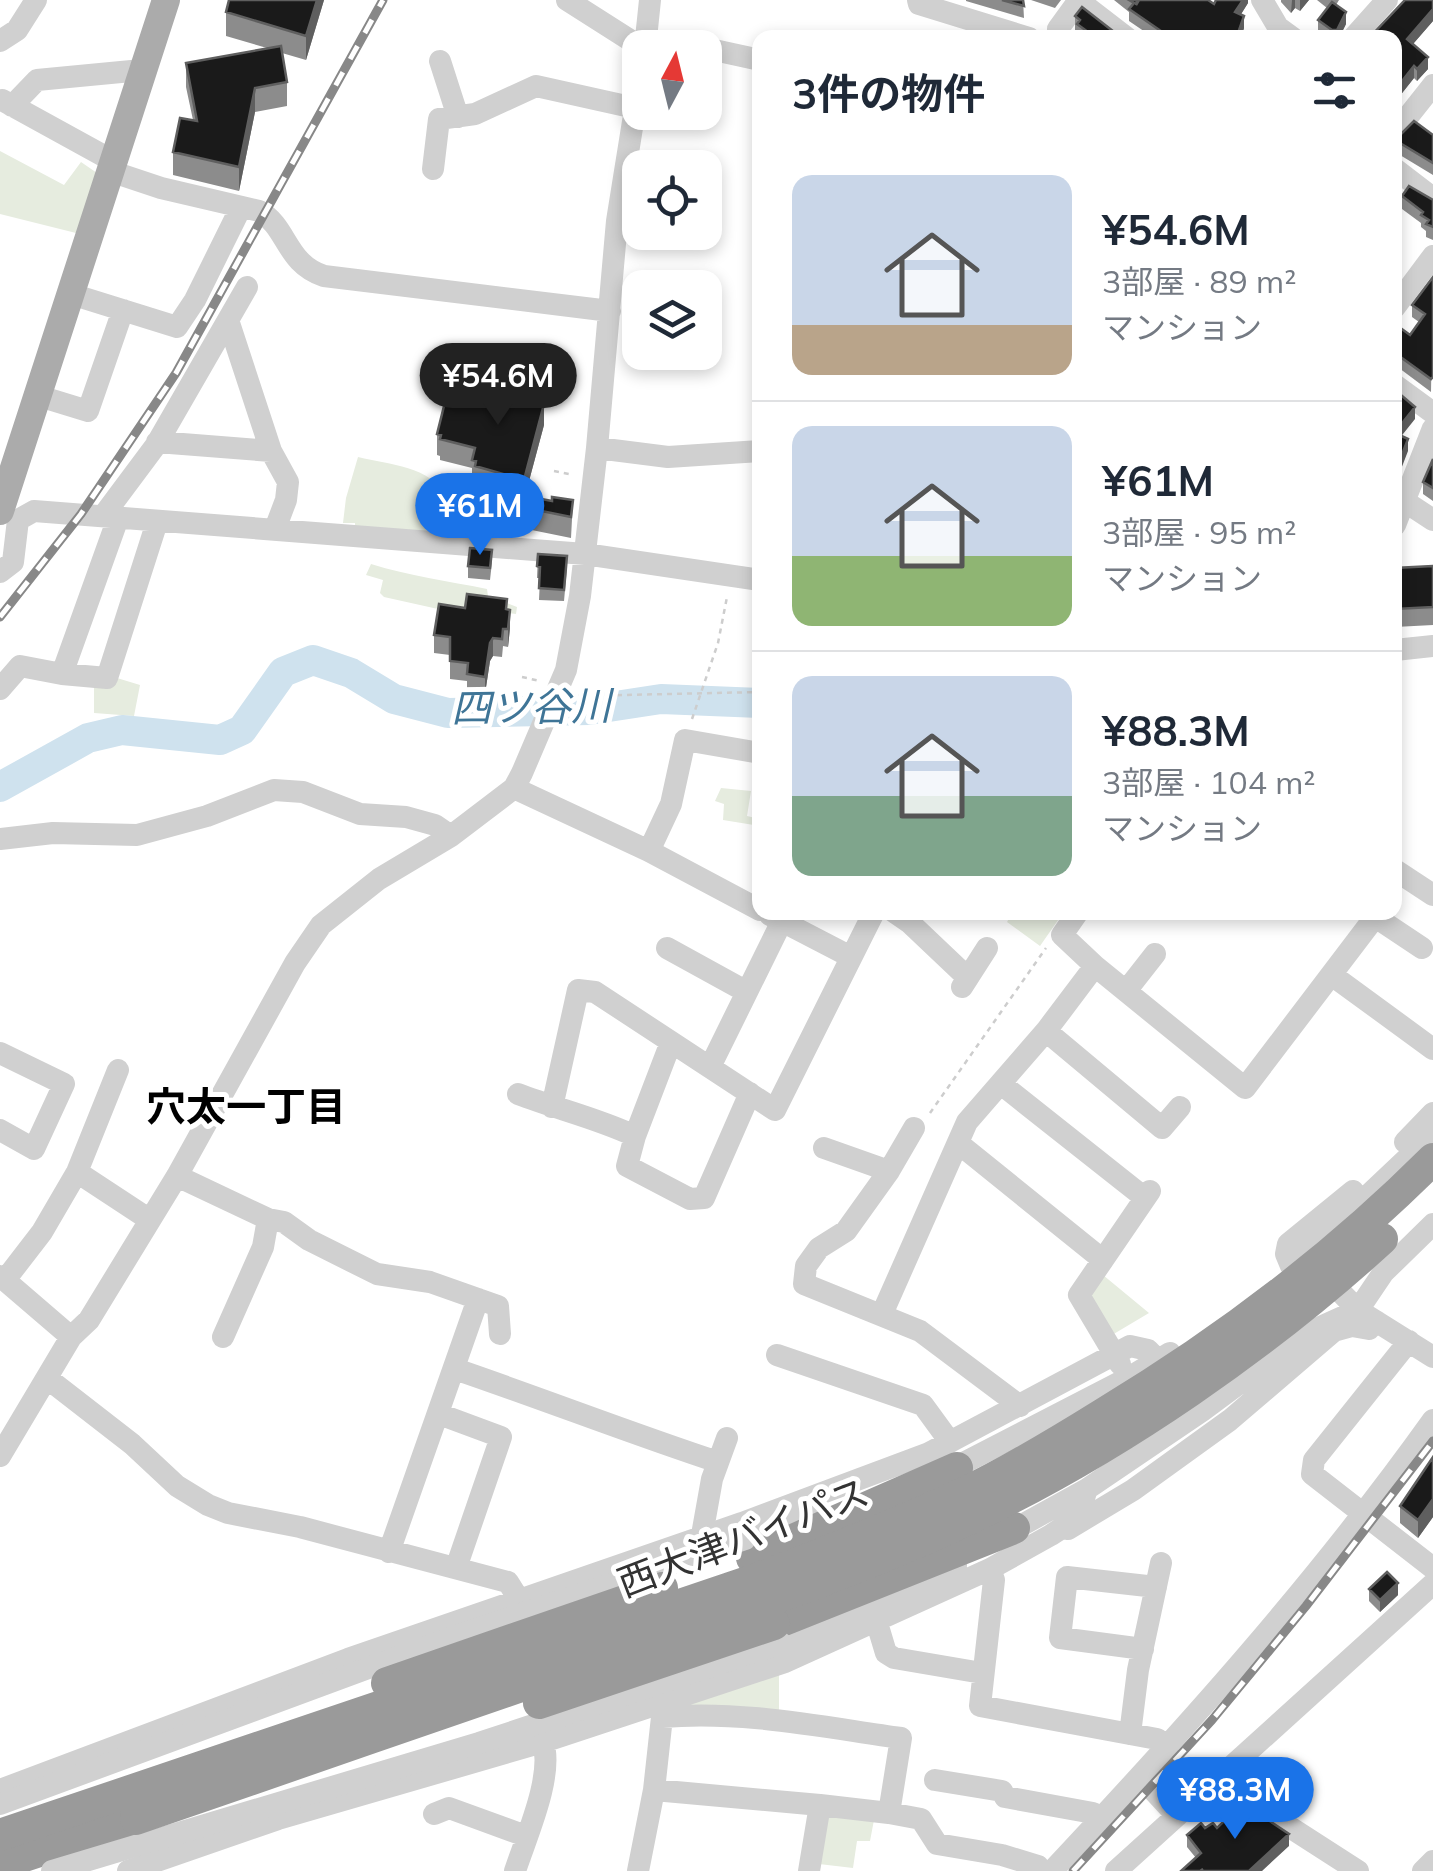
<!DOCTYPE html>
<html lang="ja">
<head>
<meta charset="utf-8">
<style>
	:root { --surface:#fff; --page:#f2f2f3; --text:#1f2937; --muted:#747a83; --line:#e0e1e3; --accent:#1a73e8 }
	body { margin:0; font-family:Mulish,"Noto Sans JP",sans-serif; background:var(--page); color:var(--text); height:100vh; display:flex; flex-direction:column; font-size:38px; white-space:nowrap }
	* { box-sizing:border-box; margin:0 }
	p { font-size:32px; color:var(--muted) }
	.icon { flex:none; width:55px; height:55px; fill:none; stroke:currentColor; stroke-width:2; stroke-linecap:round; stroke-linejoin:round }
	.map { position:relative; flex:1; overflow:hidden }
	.sheet { position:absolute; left:752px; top:30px; width:650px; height:890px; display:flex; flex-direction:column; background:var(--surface); border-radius:20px; box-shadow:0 5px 15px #0003 }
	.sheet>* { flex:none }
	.needle { width:65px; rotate:7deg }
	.tools { position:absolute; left:622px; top:30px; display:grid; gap:20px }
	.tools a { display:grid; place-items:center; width:100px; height:100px; border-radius:20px; background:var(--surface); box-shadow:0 5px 15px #0003; font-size:50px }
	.price { position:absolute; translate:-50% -85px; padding:0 22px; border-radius:35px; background:var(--accent); color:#fff; font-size:32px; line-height:65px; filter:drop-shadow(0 2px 5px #0008) }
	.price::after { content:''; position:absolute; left:50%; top:60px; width:30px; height:22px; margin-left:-15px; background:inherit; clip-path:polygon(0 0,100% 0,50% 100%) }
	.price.on { background:#222; color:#fff }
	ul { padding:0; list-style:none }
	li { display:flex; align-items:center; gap:30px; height:250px; padding:0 40px }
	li+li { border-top:2px solid var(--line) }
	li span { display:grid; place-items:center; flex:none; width:280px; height:200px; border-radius:20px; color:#555 }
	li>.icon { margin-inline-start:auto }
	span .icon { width:120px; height:120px; fill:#fffc; stroke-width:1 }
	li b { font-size:42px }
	h2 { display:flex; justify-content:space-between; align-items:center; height:120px; padding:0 40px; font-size:42px }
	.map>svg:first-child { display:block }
</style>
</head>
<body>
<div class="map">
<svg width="1433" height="1871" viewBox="0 0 1433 1871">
	<rect width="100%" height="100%" fill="#fff"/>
	<path fill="#e6ecdf" d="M0,151L64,185L81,162L97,173L80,234L0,214Z
		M358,457C391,465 429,466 447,496L467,502V510L488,522L485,536L355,528V523H343L346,498Z
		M371,564C409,576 448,581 487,589L488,596L517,607L516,614L467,608L438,609L384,597L380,593L383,580L366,575Z
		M117,678L140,685L134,716L94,713V683Z
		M721,788L751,791L747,816L760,819V826L723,820L724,804L715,801Z
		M1012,913V912L1063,913L1040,946L1007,922Z
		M1103,1275L1149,1313L1112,1335L1085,1296Z
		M779,1674V1716L670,1709Z
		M825,1815L874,1820L870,1841H857L853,1868L819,1864Z"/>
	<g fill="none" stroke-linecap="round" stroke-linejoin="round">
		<path stroke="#cfe2ee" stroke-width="30" d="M0,787L88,738L122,730L220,740L242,730L283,672L313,660L351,673L394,699L448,713L589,710L661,699L760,703"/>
		<path stroke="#cdcdcd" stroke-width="2.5" stroke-dasharray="5 5" stroke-linecap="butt" d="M554,471L573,475
			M522,677L540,681
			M577,696L760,692
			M692,719L718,643L727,597
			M930,1113L1046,948"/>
		<path stroke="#d0d0d0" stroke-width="22" d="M567,0L633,42L645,45
			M918,0L919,4L1029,38
			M1262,0L1278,27L1293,38
			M1079,1L1127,38
			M1058,29L1079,0
			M1353,38L1387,0
			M646,39L700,48
			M0,41L17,30L36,0
			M645,48L650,0
			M705,48L760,60
			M440,61L458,117
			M2,100L113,161
			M12,106L37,80L142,70
			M1395,133L1433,85
			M433,169L439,119L475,114L536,86L635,108
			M1395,169L1433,198
			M110,171L161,188L259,211C288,227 285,263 324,276L610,311
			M71,294L177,327L195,300L241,207
			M1395,307L1433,256
			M228,320L271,451L288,482L286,500L275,529
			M1395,385L1433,413
			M39,396L88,411L123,310
			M157,442L271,451
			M597,448L668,457L760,451
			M1395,495L1433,520
			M103,516L156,445L247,287
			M1395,525L1433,428
			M0,572L13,562L18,520L34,511L585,554L760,580
			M1395,650L1433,646
			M62,674L118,518
			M0,689L20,666L62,674L107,678L157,522
			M514,788L649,851L760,910
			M0,839L53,833L137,835L207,816L274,790L303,792L360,814L406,817L435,825L451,836
			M649,851L671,804L685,740L760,753
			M1395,870L1433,895
			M894,912L910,923L968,978
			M1078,912L1062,935L1095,966L1245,1088L1375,917
			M1368,912L1422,948
			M770,915L851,957
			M667,948L747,992
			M1333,976L1433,1049
			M962,987L987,948
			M1126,991L1155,954
			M1046,1031L1162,1128L1180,1107
			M671,1042L635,1136L627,1166L690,1199L704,1198L750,1093
			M0,1053L64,1084L34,1149L0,1130
			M710,1067L782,921
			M1001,1084L1145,1198
			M518,1094C557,1109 597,1118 635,1136
			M552,1107L578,990L595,992L775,1110L874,912
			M914,1128L889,1171L846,1231L819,1248L806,1266L804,1284L920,1331L1020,1406
			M1405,1142L1433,1113
			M958,1143L1103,1260
			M824,1148L889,1171
			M77,1172L150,1220
			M177,1176L268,1219L263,1247L223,1337
			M268,1219L284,1222L309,1240L377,1274L430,1282L498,1306L500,1334
			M1305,1255L1433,1134
			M1291,1266L1286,1254L1288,1244L1353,1191
			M1321,1272L1358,1310L1433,1357
			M0,1276L71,1337
			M5,1280L42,1232L77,1172L118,1070
			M882,1314L967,1122L1046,1031L1095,966
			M1409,1341L1314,1460L1312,1474L1433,1568
			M777,1355L923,1405L950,1442
			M1120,1364L1079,1295L1150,1191
			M455,1369C543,1399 630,1433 718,1462
			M47,1378L132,1444L177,1486L208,1505L228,1513L300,1527L508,1582L518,1598
			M439,1414L501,1437L456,1568
			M0,1456L71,1337L89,1320L177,1176L295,963L321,925L379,879L451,836L514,788L522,773L566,670L580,596L597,448L617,221L640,78
			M946,1472L1130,1377L1170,1353
			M1068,1529L1133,1490L1230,1420L1334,1331L1352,1326L1369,1329L1376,1321
			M702,1535L712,1479L727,1438
			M1004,1535L1087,1489L1202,1411L1307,1333L1358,1310L1383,1273L1433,1224
			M745,1539L812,1517
			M389,1552L478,1299
			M990,1569L994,1580L980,1706L1157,1739L1168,1747
			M877,1623L886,1653L894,1658L982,1673
			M781,1643L890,1601L956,1565
			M1143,1649L1060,1638L1067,1577L1156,1587
			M662,1717C742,1710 822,1727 901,1738L889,1813L820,1805L809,1871
			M1130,1734L1138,1670L1161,1563
			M1140,1776L1177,1816
			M935,1780L1002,1791L1005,1797L1093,1813L1099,1820
			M1218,1781L1358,1871
			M0,1790L348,1659L742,1523L929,1453L1130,1346L1148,1350L1158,1360
			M654,1790L662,1717L661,1706
			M889,1813L921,1819L937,1844L1002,1855L1038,1866
			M434,1814L449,1808L526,1836
			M128,1871L278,1819L543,1742L785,1662L990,1569L1051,1535L1071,1522L1081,1507L1087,1489
			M515,1871C526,1837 554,1776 543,1742
			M638,1871L654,1790L820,1805
			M1052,1871C1187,1727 1318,1581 1433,1420
			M1116,1871L1433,1584
			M1423,1871L1433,1861"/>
		<path stroke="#ababab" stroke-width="28" d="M0,511L166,0"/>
		<path stroke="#9a9a9a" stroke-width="32" d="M752,1558L957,1468
			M774,1624L1014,1528
			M0,1864L136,1819"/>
		<defs>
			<path id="rail" d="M0,617L81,514L176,373L383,0
				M1073,1871L1212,1720L1306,1606L1433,1441"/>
		</defs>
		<use href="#rail" stroke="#888" stroke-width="9"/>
		<use href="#rail" stroke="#fff" stroke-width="5" stroke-dasharray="15" stroke-linecap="butt"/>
		<path stroke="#d0d0d0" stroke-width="22" d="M0,1804L455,1636L745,1539
			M52,1871L479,1743L781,1643"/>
		<path stroke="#9a9a9a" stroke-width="32" d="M387,1683L662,1588
			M539,1703L774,1624
			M136,1819C291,1765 447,1712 602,1658C728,1615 856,1573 977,1515C1119,1447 1266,1345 1382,1239
			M0,1835L754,1580C825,1553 895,1525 964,1493C1012,1470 1058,1442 1103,1414C1223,1342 1334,1258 1433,1159"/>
	</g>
	<path fill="#8c8c8c" d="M229,0H324L306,60L282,53L287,82V106L255,112L239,191L173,175V152L193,120L186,87V63L267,48L226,36V12Z
		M966,0H1023L1024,18L966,1Z
		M1031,0H1061L1055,8Z
		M1114,0H1208L1214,4L1248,0V3L1241,14L1244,28L1241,38H1154L1129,21V12Z
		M1281,0H1309L1300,11L1295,8L1291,13L1281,2Z
		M1317,0H1339L1336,5L1346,24L1339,38H1325L1318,32V20L1327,8Z
		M1433,0V21L1413,44L1428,69L1417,81L1414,78L1395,102V38Z
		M1075,16L1118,35L1129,37L1077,38V32L1075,31Z
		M1433,135V175L1395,152V140Z
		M1402,196L1433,200V240L1426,237V231L1421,227V223L1402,209Z
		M1433,277L1431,392L1395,365V324L1410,335L1419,322L1412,317V305Z
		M530,388L527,398L544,425L525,496L552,501L573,500L571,538L512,526V521L501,518L502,495L475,487V481H472V468L440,460V456L437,455V434L457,392Z
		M1433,459V501L1423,494V482Z
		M538,554L567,568L564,601L539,600L540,578H537Z
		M492,562L490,580L468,578V566Z
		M1433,566V625L1395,627V568Z
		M465,608L507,610L510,628L508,647L503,646L502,657L493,656L490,661L485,694L467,692V681L450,679V655L434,653V635Z
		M1433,1457V1517L1418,1538L1400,1523V1506Z
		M1369,1589L1398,1595L1380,1612L1369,1601Z
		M1205,1828H1217L1289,1846L1196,1858L1187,1847V1835Z"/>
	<path fill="#5f5f5f" d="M317,0H324L306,60V36Z
		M1243,0H1248V3L1235,24V12Z
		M1292,0H1295V8L1291,13Z
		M1300,0H1309L1300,11Z
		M1433,9V21L1407,51V39Z
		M1346,12V24L1339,38H1337V30Z
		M1244,16V28L1241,38H1237Z
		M1428,57V69L1417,81V69Z
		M1414,66V78L1395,102V90Z
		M255,88V112L239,191V167Z
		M530,367V388L522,418V397Z
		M544,404V425L522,507L520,495Z
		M1415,407V419L1395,444V432Z
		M1408,439V451L1398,477V465Z
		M510,610V628L508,647V629Z
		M493,638V656L490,661L485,694V677L490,643Z
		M1433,1499V1517L1418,1538V1520Z
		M1398,1583V1595L1380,1612V1600Z
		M1289,1834V1846L1262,1871H1249Z"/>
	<path fill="#1a1a1a" stroke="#5f5f5f" stroke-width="2.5" d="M229,0H317L306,36L226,12Z
		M1002,0H1023L1024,6Z
		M1129,0H1137L1136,5L1139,0H1208L1214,4L1216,0H1243L1235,12L1244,16L1237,36L1239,38H1171L1129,9L1134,3Z
		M1405,0H1433V9L1407,39L1428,57L1417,69L1414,66L1395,90V38H1369Z
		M1332,2L1346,12L1337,30H1332L1318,20Z
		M1082,7L1118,35L1129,38H1084L1088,32L1077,24L1080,20L1075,16Z
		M281,46L287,82L255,88L239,167L173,152L180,118L197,121L186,63Z
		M1414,121L1433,135V163L1395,140Z
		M1409,186L1433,200V227L1426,224L1429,220L1421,215L1423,212L1402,196Z
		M1433,277V377L1431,379L1395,353V324L1410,335L1425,314L1412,305Z
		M464,362L510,373L512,362L530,367L522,397L544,404L520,495L552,501V497L573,500L571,517L512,505L514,500L501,497L507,475L475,466L476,461L472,460L475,448L440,439L441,435L437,434L448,390L457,392Z
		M1395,390L1415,407L1395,432Z
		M1395,433L1408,439L1398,465L1395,462Z
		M1433,459V488L1423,482Z
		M470,548L492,550L490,568L468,566Z
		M538,554L567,556L564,590L539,588L540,567L537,566Z
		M1433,566V607L1395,609V568Z
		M467,594L507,599L506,609L510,610L508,629H503L502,639L493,638L490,643L485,677L467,674L468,663L450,661V637L434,635L439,604L465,608Z
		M1433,1457V1499L1418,1520L1400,1506Z
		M1387,1572L1398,1583L1380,1600L1369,1589Z
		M1243,1803L1289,1834L1249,1871H1201L1203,1869L1200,1871H1181L1201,1853L1187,1835L1201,1823L1205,1828L1213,1823L1217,1828Z"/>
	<g text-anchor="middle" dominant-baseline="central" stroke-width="10" stroke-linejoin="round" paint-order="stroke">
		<g font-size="38" fill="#333" stroke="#fff">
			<text transform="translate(743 1537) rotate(-21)">西大津バイパス</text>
		</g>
		<g font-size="40" font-style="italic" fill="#3f7597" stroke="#fff">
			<text transform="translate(531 706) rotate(-1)">四ツ谷川</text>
		</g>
		<g font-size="40" font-weight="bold" fill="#000" stroke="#fff">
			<text x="246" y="1106">穴太一丁目</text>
		</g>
	</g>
</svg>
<div class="tools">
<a><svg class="needle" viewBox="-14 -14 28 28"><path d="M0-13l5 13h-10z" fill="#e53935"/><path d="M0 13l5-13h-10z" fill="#747a83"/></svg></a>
<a><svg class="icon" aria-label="locate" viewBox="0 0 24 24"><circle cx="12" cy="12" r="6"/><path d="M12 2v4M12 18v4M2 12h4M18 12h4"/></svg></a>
<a><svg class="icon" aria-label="layers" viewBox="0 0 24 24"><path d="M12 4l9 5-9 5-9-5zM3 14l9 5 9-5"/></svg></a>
</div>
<b class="price on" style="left:498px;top:428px">¥54.6M</b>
<b class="price" style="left:480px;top:558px">¥61M</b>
<b class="price" style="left:1235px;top:1842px">¥88.3M</b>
<section class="sheet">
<h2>3件の物件<svg class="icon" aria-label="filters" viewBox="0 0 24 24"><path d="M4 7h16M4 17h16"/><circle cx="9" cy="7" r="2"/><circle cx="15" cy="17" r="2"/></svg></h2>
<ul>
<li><span style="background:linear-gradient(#c9d6e8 75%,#b9a48a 0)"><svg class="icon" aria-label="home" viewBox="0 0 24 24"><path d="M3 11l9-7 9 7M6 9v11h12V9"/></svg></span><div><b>¥54.6M</b><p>3部屋 · 89 m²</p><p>マンション</p></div></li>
<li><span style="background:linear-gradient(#c9d6e8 65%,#8fb573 0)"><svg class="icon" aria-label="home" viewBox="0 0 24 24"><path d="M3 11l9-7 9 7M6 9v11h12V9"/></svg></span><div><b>¥61M</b><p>3部屋 · 95 m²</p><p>マンション</p></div></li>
<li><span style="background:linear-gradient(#c9d6e8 60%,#7fa58c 0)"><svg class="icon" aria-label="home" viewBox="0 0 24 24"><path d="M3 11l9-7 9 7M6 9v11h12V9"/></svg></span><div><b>¥88.3M</b><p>3部屋 · 104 m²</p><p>マンション</p></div></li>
</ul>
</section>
</div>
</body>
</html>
